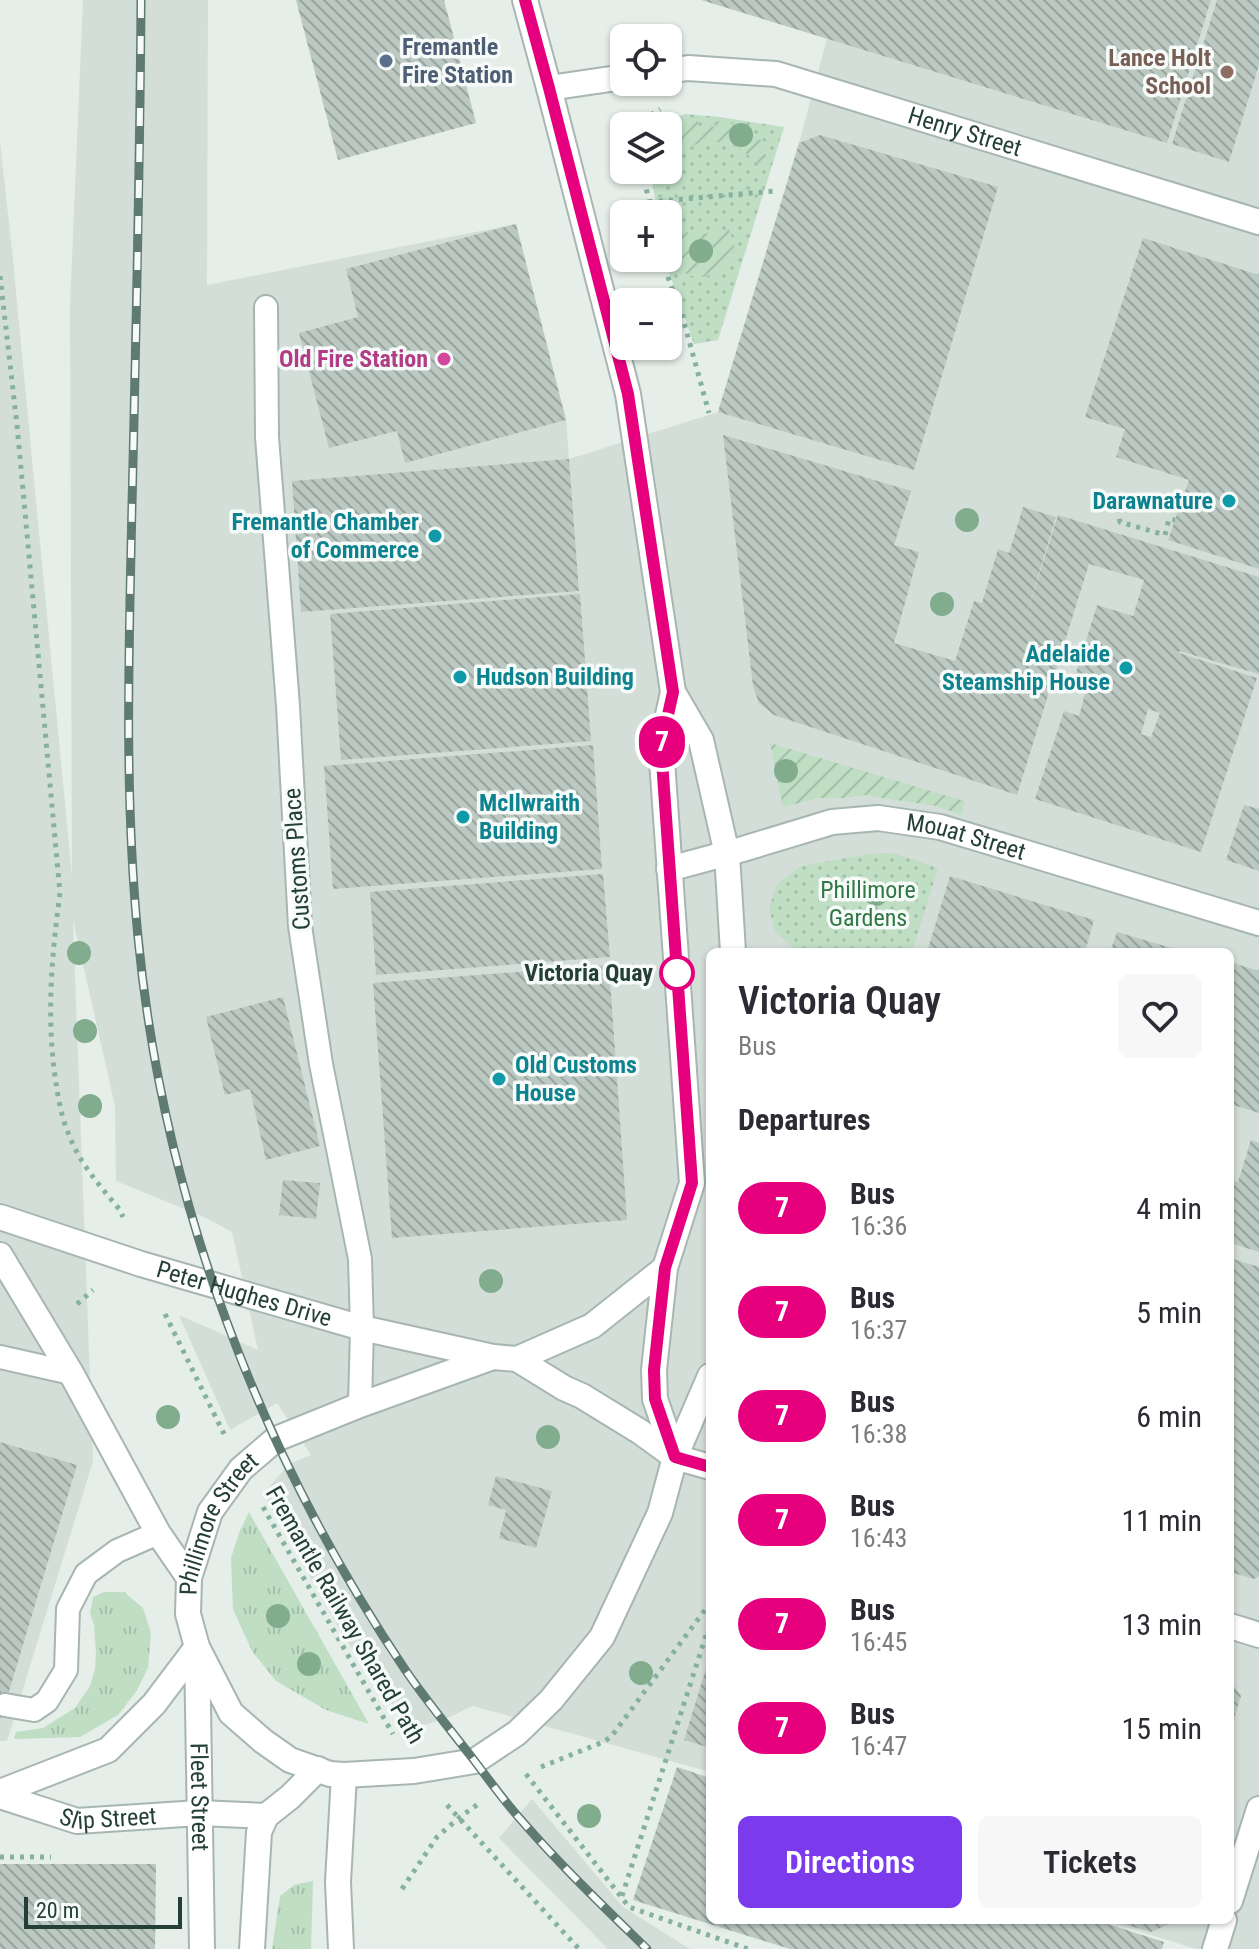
<!DOCTYPE html>
<meta charset="utf-8">
<style>
body{margin:0;font-family:"Roboto Condensed",sans-serif;background:#f7f7f7;color:#2b2b33;height:100vh;display:flex;flex-direction:column;font-size:30px;white-space:nowrap}
*{box-sizing:border-box;margin:0}
p{font-size:26px;color:#7c7c81}
.icon{flex:none;width:44px;height:44px;fill:none;stroke:currentColor;stroke-width:2;stroke-linecap:round;stroke-linejoin:round}
.map{position:relative;flex:1;overflow:hidden}
.details{position:absolute;left:706px;top:948px;width:528px;height:976px;display:flex;flex-direction:column;background:#fff;border-radius:12px;box-shadow:0 2px 6px #0004}
.details>*{flex:none}
.badge{padding:0 16px;border-radius:26px;font-size:28px;line-height:52px}
.fabs{position:absolute;left:610px;top:24px;display:grid;gap:16px}
.fabs a{display:grid;place-items:center;width:72px;height:72px;border-radius:12px;background:#fff;box-shadow:0 2px 6px #0004;font-size:40px}
.scale{position:absolute;left:24px;bottom:20px;width:158px;box-sizing:border-box;padding-left:8px;border:4px solid #244036;border-top:0;font-size:22px;line-height:28px;white-space:nowrap;color:#244036;-webkit-text-stroke:6px #f6faf8;paint-order:stroke}
.map>.badge{position:absolute;translate:-50% -50%;box-shadow:0 0 0 4px #fff}
h2{padding:0 32px;font-size:30px;line-height:72px}
.round{display:grid;place-items:center;flex:none;width:84px;height:84px;border-radius:12px;background:#f7f7f7}
.overview{display:flex;align-items:center;justify-content:space-between;height:136px;padding:0 32px}
h1{font-size:38px;font-weight:600;line-height:60px}
.primary-button{display:flex;gap:16px;margin-top:auto;padding:16px 32px}
.primary-button a{flex:1;height:92px;border-radius:12px;background:#7c3aed;color:#fff;font-size:32px;font-weight:600;line-height:92px;text-align:center}
.primary-button a+a{background:#f7f7f7;color:#2b2b33}
ul{padding:0;list-style:none}
li{display:flex;align-items:center;gap:24px;height:104px;padding:0 32px}
li div{flex:1}
li b{display:block;font-size:30px}
li em{font-style:normal}
li .badge{min-width:88px;font-weight:700;text-align:center}
.map>svg:first-child{display:block}
</style>
<div class="map">
<svg width="1259" height="1949" viewBox="0 0 1259 1949">
<defs>
<pattern id="grass-tufts" width="24" height="20" patternUnits="userSpaceOnUse" patternTransform="scale(2)"><rect width="24" height="20" fill="#bfdec4"/><path d="M3 7l-1-3M5 7V3M7 7l1-3M15 17l-1-3M17 17v-4M19 17l1-3" fill="none" stroke="#a4c0a9"/></pattern>
<pattern id="park-dots" width="8" height="8" patternUnits="userSpaceOnUse" patternTransform="scale(2)"><rect width="8" height="8" fill="#bfdec4"/><path d="M2 2h.1M6 6h.1" fill="none" stroke="#a4c0a9" stroke-width="1.8" stroke-linecap="round"/></pattern>
<pattern id="garden-furrows" width="10" height="10" patternUnits="userSpaceOnUse" patternTransform="scale(2)"><rect width="10" height="10" fill="#bfdec4"/><path d="M-1 1l2-2M0 10L10 0M9 11l2-2" fill="none" stroke="#a4c0a9"/></pattern>
<pattern id="building-back-hatch" width="6" height="6" patternUnits="userSpaceOnUse" patternTransform="scale(2)"><rect width="6" height="6" fill="#bbc9c2"/><path d="M-1 5l2 2M0 0l6 6M5-1l2 2" fill="none" stroke="#98a59e"/></pattern>
</defs>
<rect width="100%" height="100%" fill="#e5eee9"/>
<g fill="#d4ded8">
<polygon points="83,0 208,0 207,285 516,224 566,420 569,459 718,412 799,143 827,39 710,0 1259,0 1259,1949 1196,1949 1103,1920 1230,1920 1230,952 710,952 710,1772 473,1706 445,1719 409,1729 342,1634 263,1494 289,1464 311,1455 277,1403 230,1430 179,1315 258,1350 232,1232 204,1217 116,1181 115,1106 73,920 93,1461 7,1741 0,1741 0,142 12,250 72,876 70,305"/>
<polygon points="532,1799 623,1907 690,1949 608,1949 499,1838"/>
</g>
<g fill="url(#grass-tufts)">
<polygon points="249,1512 369,1724 326,1710 276,1681 252,1651 233,1609 231,1558 239,1533"/>
<polygon points="104,1592 124,1592 143,1608 151,1633 148,1668 136,1692 118,1715 80,1737 14,1739 16,1732 43,1728 75,1708 90,1686 95,1669 96,1653 94,1625 90,1613 93,1597"/>
<polygon points="313,1881 311,1949 272,1949 280,1896 294,1885"/>
</g>
<g fill="url(#park-dots)">
<polygon points="685,114 720,117 784,127 718,340 694,344 666,263 665,258 668,258 668,214 658,214 650,170 668,170 668,126 661,126 666,121"/>
<polygon points="894,853 938,868 912,952 798,952 775,931 769,909 777,884 801,866 869,854"/>
</g>
<g fill="url(#garden-furrows)">
<path d="M698 120V126L716 127 717 121 749 127V137L768 142 762 168C744 146 714 132 686 149 680 153 673 162 668 168V132L680 122Z"/>
<path d="M668 224C686 237 708 235 729 229 731 236 735 242 734 248 732 268 708 282 689 275 680 272 679 263 668 262Z"/>
<polygon points="770,743 964,801 962,815 936,806 864,795 843,798 819,798 783,807"/>
</g>
<g fill="url(#building-back-hatch)" fill-rule="evenodd">
<polygon points="296,0 444,0 476,123 338,160"/>
<polygon points="701,0 1211,0 1167,143"/>
<polygon points="1217,0 1259,0 1259,65 1229,162 1172,144"/>
<polygon points="820,135 998,187 914,470 718,412 799,143"/>
<polygon points="516,224 566,420 405,463 397,431 329,448 299,333 358,317 346,269"/>
<polygon points="1143,238 1259,275 1259,569 1168,540 1189,480 1116,457 1125,429 1085,417"/>
<path d="M723 435 911 491 894 545 919 552 894 643 955 661 974 601 982 603 998 549 1009 553 1023 507 1056 517 1026 616 1058 515 1259 577V674L1179 651V653L1257 678 1201 852 1035 799 1064 711 1079 716 1087 687 1073 683 1097 605 1133 616 1144 580 1089 564 1017 795 774 715 759 703 753 686ZM1148 709 1160 713 1151 737 1141 734Z"/>
<polygon points="569,459 579,591 301,612 292,481"/>
<polygon points="580,594 591,741 341,760 330,614"/>
<polygon points="593,745 602,869 333,889 324,766"/>
<polygon points="1244,805 1259,809 1259,871 1226,860"/>
<polygon points="603,874 610,957 376,975 370,892"/>
<polygon points="950,876 1094,920 1085,952 927,952"/>
<polygon points="1117,932 1175,949 1174,952 1110,952"/>
<polygon points="1230,962 1259,971 1259,1113 1230,1104"/>
<polygon points="609,965 627,1220 392,1238 373,983"/>
<polygon points="283,997 320,1146 266,1160 250,1089 225,1095 206,1017"/>
<polygon points="1251,1140 1259,1143 1259,1252 1230,1243 1230,1180 1238,1182"/>
<polygon points="283,1180 320,1183 316,1219 279,1215"/>
<polygon points="1230,1258 1259,1267 1259,1576 1254,1579 1230,1572 1230,1414 1232,1407 1230,1407"/>
<polygon points="0,1442 77,1465 1,1718 0,1718"/>
<polygon points="496,1476 552,1491 536,1548 499,1538 506,1510 488,1505"/>
<polygon points="709,1659 710,1659 710,1748 684,1740"/>
<polygon points="1230,1680 1241,1696 1231,1728 1230,1728"/>
<polygon points="677,1767 710,1778 710,1920 1095,1920 1164,1942 1162,1949 790,1949 633,1900"/>
<polygon points="0,1864 156,1864 155,1949 0,1949"/>
<polygon points="1124,1920 1170,1920 1169,1924 1151,1932 1127,1925"/>
</g>
<g fill="none" stroke-linecap="round" stroke-linejoin="round">
<g stroke="#a7b6b0" stroke-width="26">
<g id="service">
<polyline points="266,307 267,437 288,706 300,926 321,1064 360,1259 362,1328 360,1405"/>
<polyline points="0,1357 71,1373"/>
<polyline points="5,1705 34,1710 47,1701 66,1670 68,1609 86,1574 117,1551 158,1533"/>
</g>
</g>
<g stroke="#a7b6b0" stroke-width="28">
<g id="minor">
<path id="s1" d="M668 71 688 68 776 74 1259 222"/>
<polyline points="549,88 624,77"/>
<path id="s2" d="M669 869 743 849 832 822 878 818 940 827 1259 923"/>
<path id="s3" d="M0 1217 141 1264 362 1328 493 1357"/>
<polyline points="0,1255 71,1373 158,1533 189,1578"/>
<path id="s4" d="M197 1647 202 1949"/>
<polyline points="0,1792 108,1750 154,1704 197,1647"/>
<path id="s5" d="M0 1796 77 1821 199 1813 266 1816"/>
<polyline points="1230,1901 1259,1809"/>
<polyline points="252,1949 259,1832 266,1816 290,1797 318,1769"/>
<polyline points="341,1949 338,1882 344,1775"/>
<polyline points="1215,1949 1224,1920"/>
</g>
</g>
<g stroke="#a7b6b0" stroke-width="28">
<g id="tertiary">
<polyline points="525,0 549,88 628,394 673,692 661,747 692,1183 665,1268 654,1370 655,1399 675,1457"/>
<polyline points="673,692 701,740 727,854 733,952"/>
<polyline points="517,1359 592,1326 665,1268"/>
<path id="s6" d="M710 1376 675 1457 660 1513 602 1637 551 1700 517 1733 475 1761 414 1771 344 1775 330 1774 290 1760 263 1741 231 1713 197 1647 188 1614 189 1578 210 1512 241 1469 276 1439 360 1405 493 1357 517 1359 564 1388 582 1396 639 1431 675 1457 710 1467"/>
<polyline points="1230,1626 1259,1635"/>
</g>
</g>
<g stroke="#87b19f" stroke-width="5" stroke-dasharray="4 6" stroke-linecap="butt">
<polyline points="634,126 660,109"/>
<polyline points="642,170 652,214"/>
<polyline points="649,202 775,191"/>
<polyline points="661,258 682,315 709,413"/>
<path d="M0 276 17 425 60 893C52 953 47 1009 54 1069 57 1091 60 1114 69 1135 80 1164 100 1186 120 1210L123 1217"/>
<polyline points="1118,509 1120,522 1165,535 1169,519 1175,520"/>
<polyline points="77,1304 93,1290"/>
<polyline points="165,1314 224,1434"/>
<polyline points="263,1507 393,1734"/>
<polyline points="541,1767 603,1742 611,1737 710,1603"/>
<polyline points="526,1774 629,1907 748,1949"/>
<polyline points="447,1805 579,1949"/>
<polyline points="0,1857 51,1857"/>
<polyline points="402,1889 437,1837 460,1817 481,1802"/>
<polyline points="622,1896 710,1623"/>
</g>
<use href="#service" stroke="#fff" stroke-width="22"/>
<use href="#minor" stroke="#fff" stroke-width="24"/>
<use href="#tertiary" stroke="#fff" stroke-width="24"/>
<g stroke="#5f7b71" stroke-width="9">
<path id="rail" d="M141 0C140 168 136 337 132 505 129 649 124 793 138 937 163 1199 259 1453 406 1671 426 1700 448 1727 470 1755 487 1777 503 1800 522 1821 561 1866 604 1907 647 1949"/>
</g>
<use href="#rail" stroke="#f6faf8" stroke-width="6" stroke-dasharray="18" stroke-linecap="butt"/>
</g>
<g fill="#81ad8e">
<circle cx="741" cy="135" r="12"/>
<circle cx="701" cy="251" r="12"/>
<circle cx="967" cy="520" r="12"/>
<circle cx="942" cy="604" r="12"/>
<circle cx="786" cy="771" r="12"/>
<circle cx="876" cy="894" r="12"/>
<circle cx="79" cy="953" r="12"/>
<circle cx="85" cy="1031" r="12"/>
<circle cx="90" cy="1106" r="12"/>
<circle cx="491" cy="1281" r="12"/>
<circle cx="168" cy="1417" r="12"/>
<circle cx="548" cy="1437" r="12"/>
<circle cx="278" cy="1616" r="12"/>
<circle cx="309" cy="1664" r="12"/>
<circle cx="641" cy="1673" r="12"/>
<circle cx="589" cy="1816" r="12"/>
</g>
<g fill="none" stroke-linecap="round" stroke-linejoin="round">
<g stroke="#fff" stroke-width="18">
<polyline id="line" points="525,0 549,88 628,394 673,692 661,747 692,1183 665,1268 654,1370 655,1399 675,1457 710,1467"/>
</g>
<use href="#line" stroke="#e6007e" stroke-width="12"/>
</g>
<circle fill="#5c6f8a" stroke="#f6faf8" stroke-width="3" cx="386" cy="61" r="8"/>
<circle fill="#8d6e63" stroke="#f6faf8" stroke-width="3" cx="1227" cy="72" r="8"/>
<circle fill="#d1479c" stroke="#f6faf8" stroke-width="3" cx="444" cy="359" r="8"/>
<g fill="#0f9aa8" stroke="#f6faf8" stroke-width="3">
<circle cx="1229" cy="501" r="8"/>
<circle cx="435" cy="536" r="8"/>
<circle cx="1126" cy="668" r="8"/>
<circle cx="460" cy="677" r="8"/>
<circle cx="463" cy="817" r="8"/>
<circle cx="499" cy="1079" r="8"/>
</g>
<circle fill="#fff" stroke="#e6007e" stroke-width="4" cx="677" cy="973" r="16"/>
<g text-anchor="middle" dominant-baseline="central" stroke-width="7" stroke-linejoin="round" paint-order="stroke">
<g font-size="24" font-weight="bold" fill="#4e5e75" stroke="#f6faf8" text-anchor="start">
<text x="402" y="47">Fremantle<tspan x="402" dy="28">Fire Station</tspan></text>
</g>
<g font-size="24" font-weight="bold" fill="#785e54" stroke="#f6faf8" text-anchor="end">
<text x="1211" y="58">Lance Holt<tspan x="1211" dy="28">School</tspan></text>
</g>
<g font-size="24" fill="#244036" stroke="#f6faf8">
<text stroke="none"><textPath href="#s1" startOffset="306">Henry Street</textPath></text>
<text stroke="none"><textPath href="#s2" startOffset="306">Mouat Street</textPath></text>
<text transform="translate(297 859) rotate(-94)">Customs Place</text>
<text stroke="none"><textPath href="#s3" startOffset="256">Peter Hughes Drive</textPath></text>
<text stroke="none"><textPath href="#s6" startOffset="932">Phillimore Street</textPath></text>
<text transform="translate(345 1615) rotate(60)">Fremantle Railway Shared Path</text>
<text stroke="none"><textPath href="#s4" startOffset="150">Fleet Street</textPath></text>
<text stroke="none"><textPath href="#s5" startOffset="112">Slip Street</textPath></text>
</g>
<g font-size="24" font-weight="bold" fill="#b23c85" stroke="#f6faf8" text-anchor="end">
<text x="428" y="359">Old Fire Station</text>
</g>
<g font-size="24" font-weight="bold" fill="#0d838f" stroke="#f6faf8" text-anchor="end">
<text x="1213" y="501">Darawnature</text>
<text x="419" y="522">Fremantle Chamber<tspan x="419" dy="28">of Commerce</tspan></text>
<text x="1110" y="654">Adelaide<tspan x="1110" dy="28">Steamship House</tspan></text>
<text x="476" y="677" text-anchor="start">Hudson Building</text>
<text x="479" y="803" text-anchor="start">McIlwraith<tspan x="479" dy="28">Building</tspan></text>
<text x="515" y="1065" text-anchor="start">Old Customs<tspan x="515" dy="28">House</tspan></text>
</g>
<g font-size="24" fill="#2f7743" stroke="#f6faf8">
<text x="868" y="890">Phillimore<tspan x="868" dy="28">Gardens</tspan></text>
</g>
<g font-size="24" font-weight="bold" fill="#244036" stroke="#f6faf8" text-anchor="end">
<text x="653" y="973">Victoria Quay</text>
</g>
</g>
</svg>
<div class="fabs">
<a><svg class="icon" aria-label="locate" viewBox="0 0 24 24"><circle cx="12" cy="12" r="6"/><path d="M12 2v4M12 18v4M2 12h4M18 12h4"/></svg></a>
<a><svg class="icon" aria-label="layers" viewBox="0 0 24 24"><path d="M12 4l9 5-9 5-9-5zM3 14l9 5 9-5"/></svg></a>
<a>+</a>
<a>−</a>
</div>
<div class="scale">20 m</div>
<b class="badge" style="left:662px;top:742px;background:#e6007e;color:#fff">7</b>
<section class="details">
<div class="overview"><div><h1>Victoria Quay</h1><p>Bus</p></div><a class="round"><svg class="icon" aria-label="heart" viewBox="0 0 24 24"><path d="M12 20l-8-8c-3-5 5-10 8-4 3-6 11-1 8 4z"/></svg></a></div>
<h2>Departures</h2>
<ul>
<li><span class="badge" style="background:#e6007e;color:#fff">7</span><div><b>Bus</b><p>16:36</p></div><em>4 min</em></li>
<li><span class="badge" style="background:#e6007e;color:#fff">7</span><div><b>Bus</b><p>16:37</p></div><em>5 min</em></li>
<li><span class="badge" style="background:#e6007e;color:#fff">7</span><div><b>Bus</b><p>16:38</p></div><em>6 min</em></li>
<li><span class="badge" style="background:#e6007e;color:#fff">7</span><div><b>Bus</b><p>16:43</p></div><em>11 min</em></li>
<li><span class="badge" style="background:#e6007e;color:#fff">7</span><div><b>Bus</b><p>16:45</p></div><em>13 min</em></li>
<li><span class="badge" style="background:#e6007e;color:#fff">7</span><div><b>Bus</b><p>16:47</p></div><em>15 min</em></li>
</ul>
<div class="primary-button"><a>Directions</a><a>Tickets</a></div>
</section>
</div>
